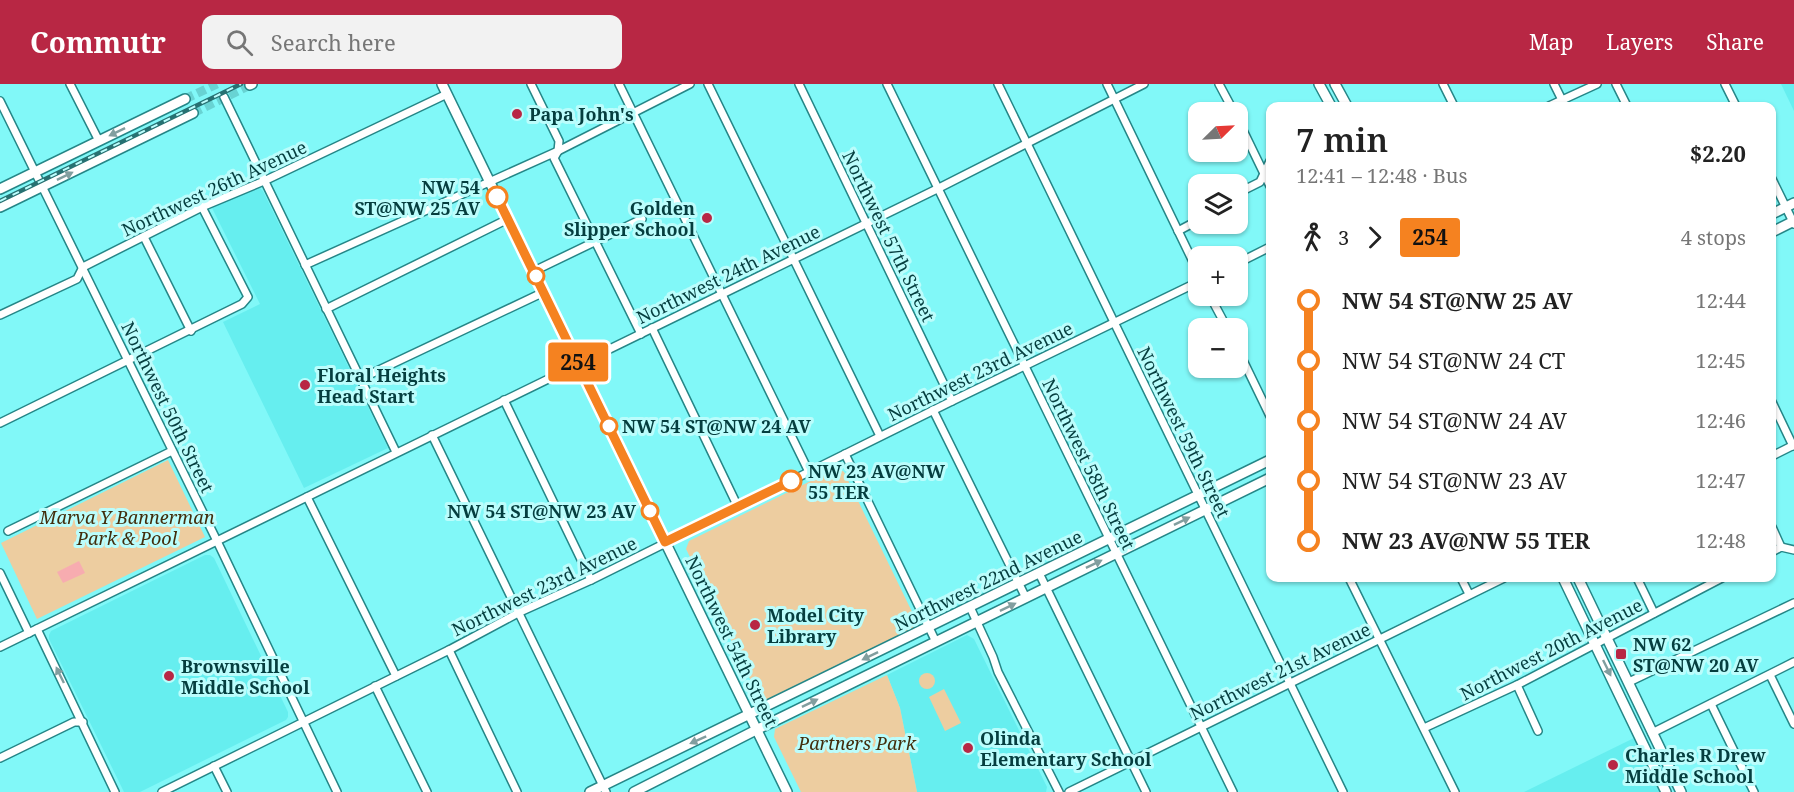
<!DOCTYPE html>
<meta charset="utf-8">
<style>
body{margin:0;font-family:"Noto Serif",serif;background:#f2f2f2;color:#222;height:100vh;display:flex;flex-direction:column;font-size:22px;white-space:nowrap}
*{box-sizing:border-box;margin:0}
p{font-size:20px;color:#767676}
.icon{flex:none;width:33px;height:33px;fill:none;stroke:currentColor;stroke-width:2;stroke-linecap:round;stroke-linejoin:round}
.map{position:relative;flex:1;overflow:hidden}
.details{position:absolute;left:1266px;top:18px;width:510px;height:480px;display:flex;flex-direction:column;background:#fff;border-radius:12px;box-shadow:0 2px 4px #0004}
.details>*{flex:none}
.badge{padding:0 12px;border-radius:4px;font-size:21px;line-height:39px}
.needle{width:39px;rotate:66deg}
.tools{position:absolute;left:1188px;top:18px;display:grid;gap:12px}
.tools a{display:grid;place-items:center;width:60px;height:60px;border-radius:12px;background:#fff;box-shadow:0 2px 4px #0004;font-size:30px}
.map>.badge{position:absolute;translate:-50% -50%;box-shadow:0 0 0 3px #fff}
.legs{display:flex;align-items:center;gap:9px;height:66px;padding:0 30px;font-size:20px}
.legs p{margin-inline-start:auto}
.headline{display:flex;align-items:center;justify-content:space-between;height:102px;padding:0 30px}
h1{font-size:33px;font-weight:600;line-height:45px}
ul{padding:0 30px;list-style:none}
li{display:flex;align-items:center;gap:21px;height:60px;font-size:22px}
li i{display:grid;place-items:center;width:9px;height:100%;margin:0 8px;background:currentColor}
li i::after{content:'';width:15px;height:15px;margin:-8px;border:4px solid;border-radius:50%;background:#fff}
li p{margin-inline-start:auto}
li:first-child i{background:linear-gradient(#0000 50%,currentColor 0)}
li:last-child i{background:linear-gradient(currentColor 50%,#0000 0)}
header{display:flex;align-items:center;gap:36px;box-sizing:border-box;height:84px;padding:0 30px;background:#b82744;color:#fff}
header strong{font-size:28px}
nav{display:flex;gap:33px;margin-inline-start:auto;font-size:21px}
.search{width:420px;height:54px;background:#f2f2f2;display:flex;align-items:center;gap:15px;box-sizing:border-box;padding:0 21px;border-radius:12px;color:#767676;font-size:22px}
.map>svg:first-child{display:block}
</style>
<header>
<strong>Commutr</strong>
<div class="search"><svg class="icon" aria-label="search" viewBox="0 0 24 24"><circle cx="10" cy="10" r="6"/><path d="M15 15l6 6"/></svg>Search here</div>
<nav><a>Map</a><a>Layers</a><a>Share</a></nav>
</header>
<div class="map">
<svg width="1794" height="708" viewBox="0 0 1794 708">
<rect width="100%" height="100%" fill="#81f8f8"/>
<g fill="#66eeef">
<polygon points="1781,0 1794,0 1794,27"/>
<polygon points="253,103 260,104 263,107 388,364 304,404 223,238 260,220 212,124"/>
<polygon points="205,471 210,471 214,474 288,628 288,633 286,636 140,708 124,708 49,555 49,551 51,547"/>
<polygon points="967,551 974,555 1047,703 1046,708 917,708 900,624 887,591"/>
<polygon points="1634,654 1660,708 1524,708"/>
</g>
<g fill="#edcda0">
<polygon points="168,376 205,453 37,535 1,459"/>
<polygon points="835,385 840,385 844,388 916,536 913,544 766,616 759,613 686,465 689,457"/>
<circle cx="927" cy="597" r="8"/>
<polygon points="887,591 900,624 917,708 801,708 774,653 775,645"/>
<polygon points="944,605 961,639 945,647 929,613"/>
</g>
<polygon fill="#f7acb0" points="79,477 85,489 63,499 57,488"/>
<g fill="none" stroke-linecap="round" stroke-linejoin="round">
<g stroke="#68d3d3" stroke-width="9" stroke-dasharray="9 4.5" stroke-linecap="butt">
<polyline points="185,15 217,0"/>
<polyline points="193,29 250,1"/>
</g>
<g stroke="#258687" stroke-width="10">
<g id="minor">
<polyline points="70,0 99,57"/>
<polyline points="531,0 559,57 558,67 554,74 641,250"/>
<polyline points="619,0 809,388"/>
<polyline points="708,0 880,352"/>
<polyline points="799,0 952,317"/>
<polyline points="887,0 1233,708"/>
<polyline points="998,0 1343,708"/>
<polyline points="1107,0 1198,188"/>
<polyline points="1219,0 1234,28"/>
<polyline points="1443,0 1454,22"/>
<polyline points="1554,0 1565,22"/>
<polyline points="1616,0 1627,22"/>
<polyline points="1725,0 1736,22"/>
<polyline points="224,13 396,368"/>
<polyline points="0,17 217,457 337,708"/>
<polyline points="1549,22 1597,0"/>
<polyline points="1238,36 1270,102"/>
<polyline points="1772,95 1794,140"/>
<polyline points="1238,109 1260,98 1270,77"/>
<polyline points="1178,147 1193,139 1198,134"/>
<polyline points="144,153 191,247"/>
<polyline points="1238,179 1270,163"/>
<polyline points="305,181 558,67 690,0"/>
<polyline points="534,187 642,135"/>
<polyline points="1210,212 1227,244"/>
<polyline points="326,225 508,135"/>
<polyline points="0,231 77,195 83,183 202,123 264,97 447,10"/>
<polyline points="652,244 738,423"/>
<polyline points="1238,266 1270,332"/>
<polyline points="360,295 544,208"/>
<polyline points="504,316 591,496"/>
<polyline points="1772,318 1793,362"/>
<polyline points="933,326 1026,514"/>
<polyline points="0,339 242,220 248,213 202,123"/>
<polyline points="432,351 606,708"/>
<polyline points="845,370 936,558"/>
<polyline points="1772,372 1794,361"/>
<polyline points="307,413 396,592"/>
<polyline points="1772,443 1781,463"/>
<polyline points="8,447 172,367"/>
<polyline points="1772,468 1781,463 1794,466"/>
<polyline points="0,489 29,549"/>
<polyline points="1039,489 1146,708"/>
<polyline points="1349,494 1455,708"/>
<polyline points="1461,494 1469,510"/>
<polyline points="1637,494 1654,529"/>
<polyline points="970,523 993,573 998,588 1059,708"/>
<polyline points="37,545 115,708"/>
<polyline points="0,563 937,105 1144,0"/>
<polyline points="449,566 517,708"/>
<polyline points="1770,591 1794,640"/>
<polyline points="1629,598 1794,519"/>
<polyline points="1517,601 1538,647"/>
<polyline points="375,602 427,708"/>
<polyline points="1711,620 1754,708"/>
<polyline points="1424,644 1517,601 1722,494"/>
<polyline points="1652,649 1794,578"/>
<polyline points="0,674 74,638 83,638"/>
<polyline points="214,682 227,708"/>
<polyline points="162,708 449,566 520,528 591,496 952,317 1198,198"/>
<polyline points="1069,708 1504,494"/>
</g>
</g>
<g stroke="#258687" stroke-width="12">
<g id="major">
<polyline points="442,0 787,708"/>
<polyline points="1319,0 1331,22"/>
<polyline points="1335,0 1347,22"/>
<polyline points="250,1 252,0"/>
<polyline points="0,105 185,15"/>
<polyline points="0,123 193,29"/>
<polyline points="1772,130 1794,119"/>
<polyline points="1772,148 1794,137"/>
<polyline points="1563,494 1666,708"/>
<polyline points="1578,494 1681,708"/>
<polyline points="590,708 1270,376"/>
<polyline points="634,708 758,645 1270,394"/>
</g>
</g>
<use href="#minor" stroke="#fff" stroke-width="7"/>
<use href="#major" stroke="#fff" stroke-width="9"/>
<g stroke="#277172" stroke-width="4.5">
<polyline id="rail" points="0,117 241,0"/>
</g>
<use href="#rail" stroke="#bbfdfc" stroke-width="2" stroke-dasharray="7" stroke-linecap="butt"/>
</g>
<defs><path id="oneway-solid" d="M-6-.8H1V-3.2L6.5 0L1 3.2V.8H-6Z" transform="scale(1.5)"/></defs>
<g fill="#829e9f">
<use href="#oneway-solid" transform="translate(117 48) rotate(154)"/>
<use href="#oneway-solid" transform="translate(65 92) rotate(-26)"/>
<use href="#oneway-solid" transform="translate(1182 437) rotate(-26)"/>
<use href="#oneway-solid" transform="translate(1094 480) rotate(-26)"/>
<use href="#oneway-solid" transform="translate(1008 523) rotate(-26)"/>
<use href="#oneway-solid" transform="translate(870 572) rotate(154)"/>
<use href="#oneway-solid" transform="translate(1607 584) rotate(64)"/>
<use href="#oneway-solid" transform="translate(60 591) rotate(-116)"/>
<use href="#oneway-solid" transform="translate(810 619) rotate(-26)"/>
<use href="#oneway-solid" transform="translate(698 656) rotate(156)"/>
</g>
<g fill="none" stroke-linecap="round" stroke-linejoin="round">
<g stroke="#fff" stroke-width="14">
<polyline id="line-1" points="497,113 665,458 791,397"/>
</g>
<use href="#line-1" stroke="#f58220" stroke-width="9"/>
</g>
<g fill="#b82744" stroke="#bbfdfc" stroke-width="2">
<circle cx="517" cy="30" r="6"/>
<circle cx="707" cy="134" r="6"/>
<circle cx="305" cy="301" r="6"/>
<circle cx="755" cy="541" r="6"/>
<rect x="1615" y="564" width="12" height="12" rx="3"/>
<circle cx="169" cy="592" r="6"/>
<circle cx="968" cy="664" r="6"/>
<circle cx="1613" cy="681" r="6"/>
</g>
<g fill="#fff" stroke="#f58220" stroke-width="3">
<circle cx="497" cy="113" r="10"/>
<circle cx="536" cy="192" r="8"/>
<circle cx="609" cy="342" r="8"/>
<circle cx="791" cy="397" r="10"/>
<circle cx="650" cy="427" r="8"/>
</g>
<g text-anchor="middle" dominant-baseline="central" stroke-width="6" stroke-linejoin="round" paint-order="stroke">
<g font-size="18" font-weight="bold" fill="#053e3f" stroke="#bbfdfc" text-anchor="start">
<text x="529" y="30">Papa John's</text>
<text x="695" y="124" text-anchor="end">Golden<tspan x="695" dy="21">Slipper School</tspan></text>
<text x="317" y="291">Floral Heights<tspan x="317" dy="21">Head Start</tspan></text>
<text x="767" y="531">Model City<tspan x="767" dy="21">Library</tspan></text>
<text x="1633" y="560">NW 62<tspan x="1633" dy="21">ST@NW 20 AV</tspan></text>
<text x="181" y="582">Brownsville<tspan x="181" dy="21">Middle School</tspan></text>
<text x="980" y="654">Olinda<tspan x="980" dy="21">Elementary School</tspan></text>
<text x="1625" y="671">Charles R Drew<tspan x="1625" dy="21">Middle School</tspan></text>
</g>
<g font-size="18" font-weight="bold" fill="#053e3f" stroke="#bbfdfc" text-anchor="end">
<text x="480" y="103">NW 54<tspan x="480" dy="21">ST@NW 25 AV</tspan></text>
<text x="622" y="342" text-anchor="start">NW 54 ST@NW 24 AV</text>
<text x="808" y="387" text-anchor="start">NW 23 AV@NW<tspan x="808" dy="21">55 TER</tspan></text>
<text x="636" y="427">NW 54 ST@NW 23 AV</text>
</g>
<g font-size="18" fill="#053e3f" stroke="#bbfdfc">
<text transform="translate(214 104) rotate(-25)">Northwest 26th Avenue</text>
<text transform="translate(889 152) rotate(64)">Northwest 57th Street</text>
<text transform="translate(728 190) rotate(-26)">Northwest 24th Avenue</text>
<text transform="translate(980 287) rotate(-26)">Northwest 23rd Avenue</text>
<text transform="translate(168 323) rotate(64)">Northwest 50th Street</text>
<text transform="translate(1184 348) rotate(64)">Northwest 59th Street</text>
<text transform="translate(1089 380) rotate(64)">Northwest 58th Street</text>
<text transform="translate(988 496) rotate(-26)">Northwest 22nd Avenue</text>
<text transform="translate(544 502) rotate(-26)">Northwest 23rd Avenue</text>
<text transform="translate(732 557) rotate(64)">Northwest 54th Street</text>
<text transform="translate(1551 565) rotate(-27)">Northwest 20th Avenue</text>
<text transform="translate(1280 587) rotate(-26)">Northwest 21st Avenue</text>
</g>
<g font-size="18" font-style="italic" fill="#422d0c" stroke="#bbfdfc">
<text x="127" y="433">Marva Y Bannerman<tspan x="127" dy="21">Park &amp; Pool</tspan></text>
<text x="857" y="659">Partners Park</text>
</g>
</g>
</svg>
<div class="tools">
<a><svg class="needle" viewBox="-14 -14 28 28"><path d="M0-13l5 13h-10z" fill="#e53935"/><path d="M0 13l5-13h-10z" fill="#767676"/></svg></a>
<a><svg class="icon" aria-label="layers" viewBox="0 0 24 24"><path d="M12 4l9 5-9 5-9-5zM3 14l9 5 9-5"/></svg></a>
<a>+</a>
<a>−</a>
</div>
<b class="badge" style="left:578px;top:278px;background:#f58220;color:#111">254</b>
<section class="details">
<div class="headline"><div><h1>7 min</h1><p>12:41 – 12:48 · Bus</p></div><b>$2.20</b></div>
<div class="legs"><svg class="icon" aria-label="walk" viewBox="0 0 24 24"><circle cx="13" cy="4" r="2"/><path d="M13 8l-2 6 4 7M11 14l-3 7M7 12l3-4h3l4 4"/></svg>3<svg class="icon" aria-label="forward" viewBox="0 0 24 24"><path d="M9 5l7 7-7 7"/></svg><b class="badge" style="background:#f58220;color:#111">254</b><p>4 stops</p></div>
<ul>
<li><i style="color:#f58220"></i><b>NW 54 ST@NW 25 AV</b><p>12:44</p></li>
<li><i style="color:#f58220"></i><span>NW 54 ST@NW 24 CT</span><p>12:45</p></li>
<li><i style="color:#f58220"></i><span>NW 54 ST@NW 24 AV</span><p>12:46</p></li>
<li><i style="color:#f58220"></i><span>NW 54 ST@NW 23 AV</span><p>12:47</p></li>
<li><i style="color:#f58220"></i><b>NW 23 AV@NW 55 TER</b><p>12:48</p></li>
</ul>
</section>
</div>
